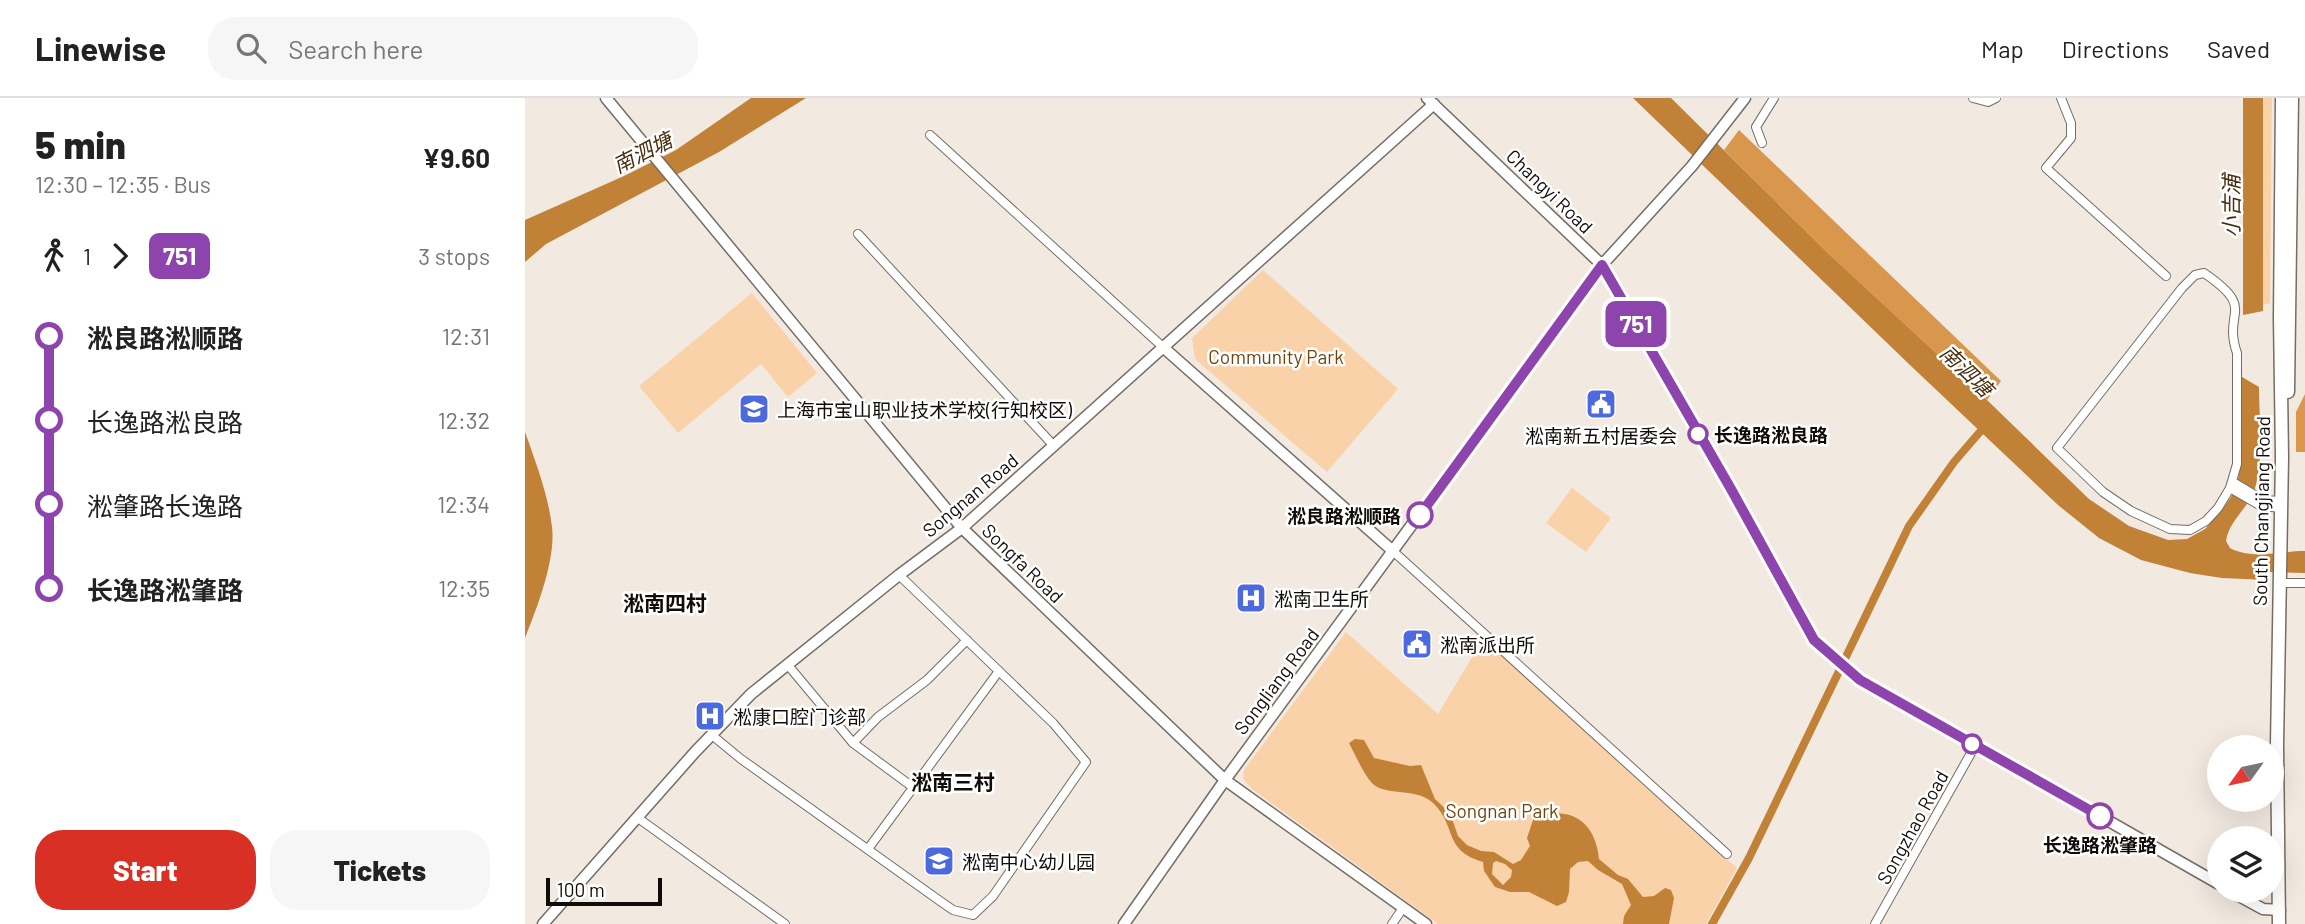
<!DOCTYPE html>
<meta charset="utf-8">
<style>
body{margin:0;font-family:Barlow,"Noto Sans SC",sans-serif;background:#f6f6f6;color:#222;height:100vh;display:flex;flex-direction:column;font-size:26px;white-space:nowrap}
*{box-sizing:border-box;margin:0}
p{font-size:23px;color:#767676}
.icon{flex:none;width:38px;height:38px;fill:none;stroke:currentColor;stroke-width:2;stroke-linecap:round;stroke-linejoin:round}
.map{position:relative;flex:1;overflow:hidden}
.side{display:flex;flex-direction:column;background:#fff;width:525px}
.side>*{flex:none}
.badge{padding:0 14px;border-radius:10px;font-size:24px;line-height:46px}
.needle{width:46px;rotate:237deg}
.buttons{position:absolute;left:1682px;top:637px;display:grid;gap:14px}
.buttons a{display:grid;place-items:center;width:77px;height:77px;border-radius:50%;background:#fff;box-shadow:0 7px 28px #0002;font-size:35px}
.scale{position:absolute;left:21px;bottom:18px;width:116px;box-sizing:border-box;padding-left:7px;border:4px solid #0f0c09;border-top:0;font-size:19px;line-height:24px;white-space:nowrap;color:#0f0c09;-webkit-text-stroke:5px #fff;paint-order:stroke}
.map>.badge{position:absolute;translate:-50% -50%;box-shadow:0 0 0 4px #fff}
.legs{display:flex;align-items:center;gap:10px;height:77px;padding:0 35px;font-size:23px}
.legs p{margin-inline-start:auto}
.head{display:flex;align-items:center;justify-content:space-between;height:119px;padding:0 35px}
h1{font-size:38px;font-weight:800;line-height:52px}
.cta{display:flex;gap:14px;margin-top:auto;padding:14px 35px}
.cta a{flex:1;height:80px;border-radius:28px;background:#d93025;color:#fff;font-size:28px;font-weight:800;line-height:80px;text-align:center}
.cta a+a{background:#f6f6f6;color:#222}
ul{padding:0 35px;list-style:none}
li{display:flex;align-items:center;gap:24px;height:84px;font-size:26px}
li i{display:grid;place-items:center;width:10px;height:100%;margin:0 9px;background:currentColor}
li i::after{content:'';width:18px;height:18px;margin:-9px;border:5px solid;border-radius:50%;background:#fff}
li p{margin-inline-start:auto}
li:first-child i{background:linear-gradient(#0000 50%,currentColor 0)}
li:last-child i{background:linear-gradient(currentColor 50%,#0000 0)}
header{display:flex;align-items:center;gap:42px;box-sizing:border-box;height:98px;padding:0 35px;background:#fff;border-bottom:2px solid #e0e0e0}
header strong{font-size:33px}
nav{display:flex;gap:38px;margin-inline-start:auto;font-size:24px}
.search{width:490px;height:63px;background:#f6f6f6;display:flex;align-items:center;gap:18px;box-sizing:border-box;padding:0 24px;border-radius:28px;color:#767676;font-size:26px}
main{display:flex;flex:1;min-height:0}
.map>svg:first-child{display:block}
</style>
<header>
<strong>Linewise</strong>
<div class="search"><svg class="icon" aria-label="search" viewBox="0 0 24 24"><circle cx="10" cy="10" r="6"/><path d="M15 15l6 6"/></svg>Search here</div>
<nav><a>Map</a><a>Directions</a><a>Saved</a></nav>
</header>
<main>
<section class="side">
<div class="head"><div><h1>5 min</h1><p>12:30 – 12:35 · Bus</p></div><b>¥9.60</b></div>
<div class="legs"><svg class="icon" aria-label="walk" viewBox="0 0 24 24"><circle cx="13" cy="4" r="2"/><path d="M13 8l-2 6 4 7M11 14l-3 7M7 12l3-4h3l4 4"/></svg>1<svg class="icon" aria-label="forward" viewBox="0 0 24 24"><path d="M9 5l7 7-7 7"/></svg><b class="badge" style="background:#8e44ad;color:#fff">751</b><p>3 stops</p></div>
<ul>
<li><i style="color:#8e44ad"></i><b>淞良路淞顺路</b><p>12:31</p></li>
<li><i style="color:#8e44ad"></i><span>长逸路淞良路</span><p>12:32</p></li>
<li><i style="color:#8e44ad"></i><span>淞肇路长逸路</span><p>12:34</p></li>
<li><i style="color:#8e44ad"></i><b>长逸路淞肇路</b><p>12:35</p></li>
</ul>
<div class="cta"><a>Start</a><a>Tickets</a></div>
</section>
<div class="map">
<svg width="1780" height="826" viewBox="0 0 1780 826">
<rect width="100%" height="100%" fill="#f2e9e0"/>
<g fill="#fad2aa">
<polygon points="1738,0 1747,0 1745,205 1738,207"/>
<polygon points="738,172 873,291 802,374 670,261 667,240"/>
<polygon points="227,195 292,275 263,299 236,266 153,335 114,288"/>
<polygon points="1047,390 1086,420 1061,454 1021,425"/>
<polygon points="821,534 913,616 958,541 1212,770 1181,826 913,826 727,691 718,681 719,672"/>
</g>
<g fill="#d9974d">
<polygon points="1214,32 1476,283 1462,302 1304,156 1199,52"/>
<polygon points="1780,296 1780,354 1771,354 1771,314"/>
</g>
<g fill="#c18136" fill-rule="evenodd">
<polygon points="226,0 281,0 194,54 21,146 0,164 0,122 99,78 151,52"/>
<path d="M1108 0H1146L1304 156 1462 302 1564 401 1604 428 1643 442 1662 441 1680 431 1697 412 1706 399 1714 378 1717 279 1734 289C1734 319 1739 362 1730 390 1724 410 1704 422 1701 443L1705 450C1727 462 1756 453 1780 453V475L1743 474 1742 482 1697 480 1665 475 1616 462 1574 440 1533 407 1386 268Z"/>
<polygon points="1718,0 1738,0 1738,213 1718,217"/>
<path d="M0 334C11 365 23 396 27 429 31 461 12 510 0 540Z"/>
<path d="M830 641 839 642 849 660 885 668 896 667 910 701 925 715 933 738 942 747 956 753 969 754 988 766 996 762 1005 748 1002 740 1009 719C1045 708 1070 722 1074 761L1093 777 1103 781 1118 799 1129 798 1140 790 1146 792 1149 800 1144 826H1098L1099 818 1106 807 1097 786 1073 772 1063 763 1053 764 1045 771 1044 794 1041 804 1032 808 1004 794H985L970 789 959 773 958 764C917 752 933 728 907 704 890 689 858 699 846 684 837 673 831 658 824 645ZM971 763 980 766 987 772 986 779 978 787 967 776 968 765Z"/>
</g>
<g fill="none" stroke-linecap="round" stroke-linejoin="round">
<polyline stroke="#c18136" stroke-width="8" points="1187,826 1224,760 1384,428 1429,364 1460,328"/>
<g stroke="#746c65" stroke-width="10">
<g id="minor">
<polyline points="1448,0 1463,4 1471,0"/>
<polyline points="1536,0 1546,25 1546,40 1521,70 1641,178"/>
<polyline points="405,37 639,250"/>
<polyline points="1237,45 1231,29 1249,0"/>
<polyline points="333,136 529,348"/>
<path d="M1679 175C1733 212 1697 212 1712 255V366L1705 390 1693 410 1681 423 1665 432 1645 431 1606 413 1578 394 1532 350 1657 190 1670 177Z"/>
<polyline points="1708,384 1738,402 1757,403"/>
<polyline points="1705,390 1736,408 1757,410"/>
<polyline points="869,454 1202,756"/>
<polyline points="1755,485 1780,485"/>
<polyline points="262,566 328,645 353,619 402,582 442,542"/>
<polyline points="188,638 216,661 415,803 428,812 448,817 468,798 561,664 528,625 374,477"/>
<polyline points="328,645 389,690"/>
<polyline points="113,720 260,826"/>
<polyline points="343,751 474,573"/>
<polyline points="867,826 878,810"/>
<polyline points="1350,826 1450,648"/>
</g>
</g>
<g stroke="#746c65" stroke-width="13">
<g id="tertiary">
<polyline points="81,0 437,430 700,682 901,826"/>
<polyline points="902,0 1077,167 1206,391 1289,542 1335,581 1694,786"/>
<polyline points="639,250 869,454"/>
<polyline points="1705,793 1738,811 1755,812"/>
<polyline points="18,826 170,654 226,596 374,477 437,430 909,6"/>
<polyline points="599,826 700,682 1077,167 1167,68 1220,0"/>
</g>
</g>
<g stroke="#746c65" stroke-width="15">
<g id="secondary">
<polyline points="1763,294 1767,0"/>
<polyline points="1754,826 1752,647 1757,359 1755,220 1757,0"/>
</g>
</g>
<use href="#minor" stroke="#fff" stroke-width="8"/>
<use href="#tertiary" stroke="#fff" stroke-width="10"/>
<use href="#secondary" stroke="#fff" stroke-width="12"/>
</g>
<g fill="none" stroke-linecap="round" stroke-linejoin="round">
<g stroke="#fff" stroke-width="16">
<polyline id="line-1" points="895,417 1077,167 1206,391 1289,542 1335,582 1575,718"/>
</g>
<use href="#line-1" stroke="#8e44ad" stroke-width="10"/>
</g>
<defs>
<g id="civic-square" transform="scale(1.575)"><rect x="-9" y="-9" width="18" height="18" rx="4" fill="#4d69de" stroke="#fff"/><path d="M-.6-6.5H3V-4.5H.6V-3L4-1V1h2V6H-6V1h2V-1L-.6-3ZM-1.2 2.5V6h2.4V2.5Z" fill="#fff"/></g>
<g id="school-square" transform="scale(1.575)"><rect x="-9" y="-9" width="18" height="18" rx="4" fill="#4d69de" stroke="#fff"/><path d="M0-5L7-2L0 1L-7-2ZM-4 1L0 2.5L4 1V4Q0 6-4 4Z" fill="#fff"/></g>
<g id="hospital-square" transform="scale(1.575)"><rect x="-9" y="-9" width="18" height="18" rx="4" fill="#4d69de" stroke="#fff"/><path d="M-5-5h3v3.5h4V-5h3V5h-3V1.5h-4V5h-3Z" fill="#fff"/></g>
</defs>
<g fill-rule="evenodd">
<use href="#civic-square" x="1076" y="306"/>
<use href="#school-square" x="229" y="311"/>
<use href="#hospital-square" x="726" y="500"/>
<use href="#civic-square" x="892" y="546"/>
<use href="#hospital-square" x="185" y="618"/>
<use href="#school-square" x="414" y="763"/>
</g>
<g fill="#fff" stroke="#8e44ad" stroke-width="3.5">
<circle cx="1173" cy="336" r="9"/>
<circle cx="895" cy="417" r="12"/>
<circle cx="1447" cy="646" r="9"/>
<circle cx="1575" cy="718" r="12"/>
</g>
<g text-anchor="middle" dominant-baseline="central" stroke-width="5" stroke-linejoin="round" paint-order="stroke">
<g font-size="19" fill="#0f0c09" stroke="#fff">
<text transform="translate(1025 93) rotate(44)">Changyi Road</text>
<text transform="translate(445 397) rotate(-40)">Songnan Road</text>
<text transform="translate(1736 413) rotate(-89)">South Changjiang Road</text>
<text transform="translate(498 465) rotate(44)">Songfa Road</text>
<text transform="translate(751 583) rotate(-53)">Songliang Road</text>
<text transform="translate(1387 729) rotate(-61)">Songzhao Road</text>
</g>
<g font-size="19" fill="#70440a" stroke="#fff">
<text x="751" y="258">Community Park</text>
<text x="977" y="712">Songnan Park</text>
</g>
<g font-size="19" fill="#0f0c09" stroke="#fff" text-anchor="start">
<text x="252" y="311">上海市宝山职业技术学校(行知校区)</text>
<text x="1076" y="337" text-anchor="middle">淞南新五村居委会</text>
<text x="749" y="500">淞南卫生所</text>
<text x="915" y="546">淞南派出所</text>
<text x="208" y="618">淞康口腔门诊部</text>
<text x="437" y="763">淞南中心幼儿园</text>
</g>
<g font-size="19" font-weight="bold" fill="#0f0c09" stroke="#fff" text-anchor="start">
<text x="1189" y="336">长逸路淞良路</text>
<text x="876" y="417" text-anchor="end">淞良路淞顺路</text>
<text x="1575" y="746" text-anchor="middle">长逸路淞肇路</text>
</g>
<g font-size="21" font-style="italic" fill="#482d0d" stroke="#fff">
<text transform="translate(117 54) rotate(-27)">南泗塘</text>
<text transform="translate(1705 108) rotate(-90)">小吉浦</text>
<text transform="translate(1442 272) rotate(44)">南泗塘</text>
</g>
<g font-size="21" font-weight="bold" fill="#0f0c09" stroke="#fff">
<text x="140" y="504">淞南四村</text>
<text x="428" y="683">淞南三村</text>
</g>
</g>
</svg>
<div class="buttons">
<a><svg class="needle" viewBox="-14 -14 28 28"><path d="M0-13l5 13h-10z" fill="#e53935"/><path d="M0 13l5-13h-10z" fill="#767676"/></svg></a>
<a><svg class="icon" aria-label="layers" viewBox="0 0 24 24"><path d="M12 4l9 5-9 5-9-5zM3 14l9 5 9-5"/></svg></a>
</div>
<div class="scale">100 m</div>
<b class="badge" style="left:1111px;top:226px;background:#8e44ad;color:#fff">751</b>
</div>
</main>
